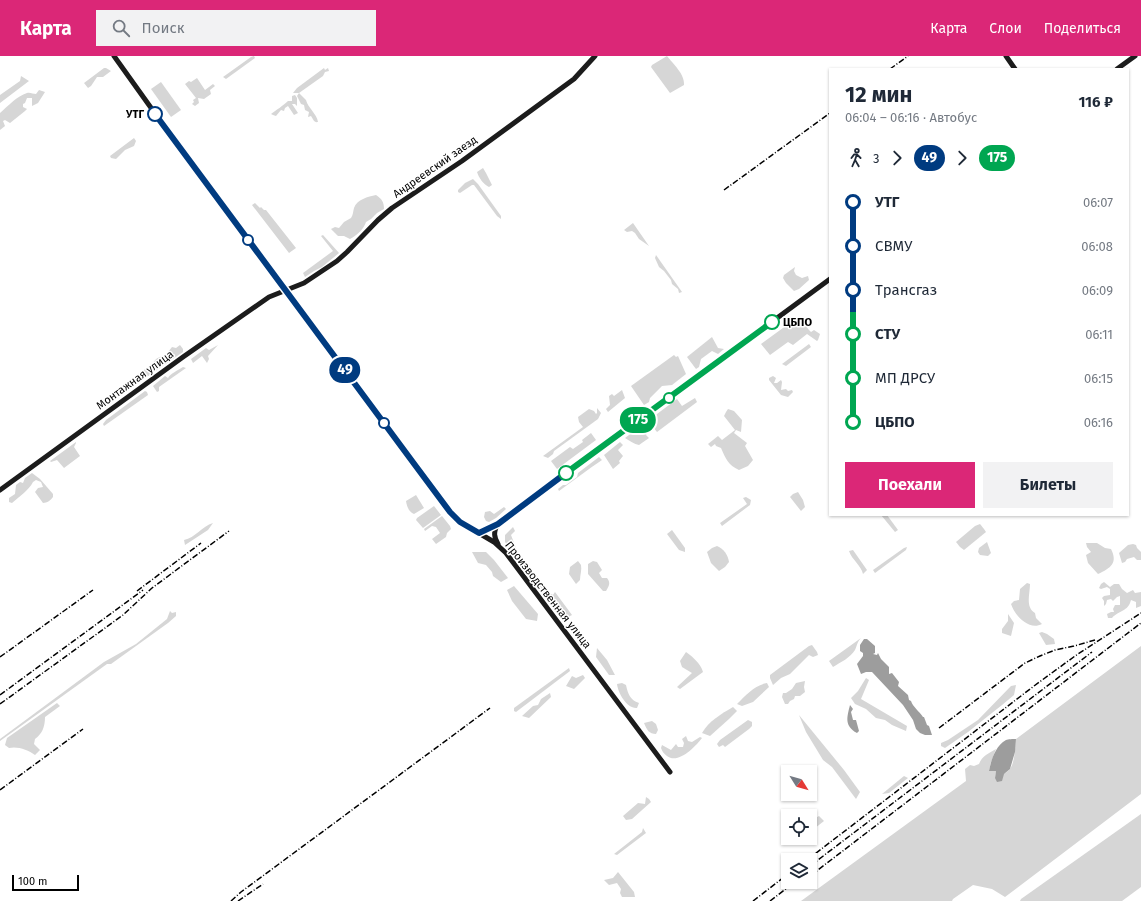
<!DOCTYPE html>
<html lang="ru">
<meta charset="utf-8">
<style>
body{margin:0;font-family:"Fira Sans",sans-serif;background:#f2f2f3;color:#1f2937;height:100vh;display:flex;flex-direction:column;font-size:15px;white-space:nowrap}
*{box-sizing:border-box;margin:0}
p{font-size:13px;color:#747a83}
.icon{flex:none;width:22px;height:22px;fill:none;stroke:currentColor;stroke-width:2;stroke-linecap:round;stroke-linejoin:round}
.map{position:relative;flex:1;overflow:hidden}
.details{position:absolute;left:829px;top:12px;width:300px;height:448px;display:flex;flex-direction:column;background:#fff;border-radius:0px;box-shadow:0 1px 3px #0004}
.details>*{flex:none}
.badge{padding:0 8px;border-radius:13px;font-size:14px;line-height:26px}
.needle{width:26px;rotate:127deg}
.tools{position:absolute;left:781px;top:709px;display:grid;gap:8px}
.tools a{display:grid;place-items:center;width:36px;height:36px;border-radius:0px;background:#fff;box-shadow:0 1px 3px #0004;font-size:20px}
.scale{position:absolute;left:12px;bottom:10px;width:67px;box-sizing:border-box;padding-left:4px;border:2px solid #000;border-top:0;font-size:11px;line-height:14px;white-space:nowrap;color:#000;-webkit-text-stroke:3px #fff;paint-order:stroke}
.map>.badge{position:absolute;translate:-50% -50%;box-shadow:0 0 0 2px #fff}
.legs{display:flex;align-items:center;gap:6px;height:44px;padding:0 16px;font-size:13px}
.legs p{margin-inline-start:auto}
.head{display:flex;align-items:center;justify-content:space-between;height:68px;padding:0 16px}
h1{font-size:22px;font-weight:700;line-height:30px}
.primary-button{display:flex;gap:8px;margin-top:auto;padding:8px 16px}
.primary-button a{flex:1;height:46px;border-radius:0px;background:#db2777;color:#fff;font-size:16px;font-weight:700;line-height:46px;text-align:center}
.primary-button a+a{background:#f2f2f3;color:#1f2937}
ul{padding:0 16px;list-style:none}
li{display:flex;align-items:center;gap:14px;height:44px;font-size:15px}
li i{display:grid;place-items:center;width:6px;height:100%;margin:0 5px;background:currentColor}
li i::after{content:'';width:10px;height:10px;margin:-5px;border:3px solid;border-radius:50%;background:#fff}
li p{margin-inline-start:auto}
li:first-child i{background:linear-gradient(#0000 50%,currentColor 0)}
li:last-child i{background:linear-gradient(currentColor 50%,#0000 0)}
header{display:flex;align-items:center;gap:24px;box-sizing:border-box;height:56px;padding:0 20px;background:#db2777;color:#fff}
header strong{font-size:19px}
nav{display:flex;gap:22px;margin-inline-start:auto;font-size:14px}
.search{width:280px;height:36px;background:#f2f2f3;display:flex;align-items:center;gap:10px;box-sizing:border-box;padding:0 14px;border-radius:0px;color:#747a83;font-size:15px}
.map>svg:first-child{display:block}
</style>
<header>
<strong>Карта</strong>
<div class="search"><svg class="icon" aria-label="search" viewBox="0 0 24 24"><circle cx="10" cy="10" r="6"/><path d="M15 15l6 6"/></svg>Поиск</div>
<nav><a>Карта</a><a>Слои</a><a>Поделиться</a></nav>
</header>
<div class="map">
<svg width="1141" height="845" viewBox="0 0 1141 845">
<rect width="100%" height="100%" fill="#fff"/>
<g fill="#d6d6d6">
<polygon points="254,0 255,2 226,23 223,21 251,1"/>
<path d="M667 0C673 8 685 18 684 29L670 37 651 11 652 9Z"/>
<polygon points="104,12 106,12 111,15 103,21 97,21 91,30 88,32 84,27"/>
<path d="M324 12 325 14 328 12 329 15 325 16 323 20 299 37 306 44C308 52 317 58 318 66 314 67 313 63 311 60L308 61 309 56 305 54 304 49 301 48 297 40 299 37H293L297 32Z"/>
<polygon points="21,20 29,25 0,47 0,39 20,25"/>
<polygon points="197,22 205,34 213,28 215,30 210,34 211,38 204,43 198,42 199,47 195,50 192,48 194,46 193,44 196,42 185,28 189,25 191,26"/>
<polygon points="161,26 181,54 171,61 151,33"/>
<path d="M39 34 45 36 38 47 32 50V42H27L25 47 23 48V51L27 53 25 55 10 67 5 64 3 65 5 70 0 74V57C8 50 17 40 27 37 30 36 33 38 36 38Z"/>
<path d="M295 39 297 42V50L295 48H292L298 57 294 59 288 50 285 52 284 55 281 54 276 60 273 59 271 58C275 55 284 49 288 45H292V40Z"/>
<polygon points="134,82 136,85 134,90 125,94 116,103 111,102 110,100"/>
<path d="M483 112 486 117 492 129 489 131C483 128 479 122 477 116Z"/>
<polygon points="473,123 478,128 501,160 501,163 497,160 474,129 472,129 460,137 458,136 458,134 465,127"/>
<path d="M376 139C382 143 384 146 384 153L377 157 371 163 366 166C364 173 357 179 350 183L344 180H338L331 173 335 171 339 172 344 166 351 162C353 159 353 156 354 152 357 143 368 141 376 139Z"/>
<polygon points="255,147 260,152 261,151 264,154 266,154 296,192 289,197 252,149"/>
<polygon points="633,167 649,190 639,183 635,177 632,175 627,176 624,174"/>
<polygon points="323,179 339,197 322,211 314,215 305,221 303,217 333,195 321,180"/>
<polygon points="656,199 682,236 679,237 678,233 672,228 671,224 664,215 659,211 655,202"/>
<polygon points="795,211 794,215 796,219 802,222 808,220 809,224 799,233 794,235 786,227 783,222 784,219"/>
<polygon points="798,261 809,274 811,276 814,274 820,278 818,284 817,285 807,278 793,289 788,286 770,299 761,288"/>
<polygon points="712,281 718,292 724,293 718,298 712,295 701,303 699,311 696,313 687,301"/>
<polygon points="809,288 811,291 786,310 782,308"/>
<path d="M180 289 183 293V296L141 325 137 323 136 320 153 307C156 302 160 300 165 300L172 291 176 292Z"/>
<polygon points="218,289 208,300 209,303 207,307 202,300 193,307 191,303 206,292 209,294"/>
<polygon points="674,299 676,301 678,300 686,318 672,329 662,330 650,342 649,346 644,349 631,330"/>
<path d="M183 311 186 312 159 331V335L157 336 153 330 165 320 168 322C170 318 178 314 183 311Z"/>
<polygon points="773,320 776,322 774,327 777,327 781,324 782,326 781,334 786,333 788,335 792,334 793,336 788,341 781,339 769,324 769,322"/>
<polygon points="622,334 625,342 608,356 606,353 610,349 609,340 612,338 614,340"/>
<polygon points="145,335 147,336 148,339 104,370 103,368 106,364"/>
<path d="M695 342 697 346 657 376 653 371H646L648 375 646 379 649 382 639 389C634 388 630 385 625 382L677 343 682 350Z"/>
<polygon points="597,352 601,357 598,363 554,395 553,398 548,402 543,400 583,371 579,366 578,361 589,353 594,355 596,358 597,357"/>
<path d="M728 353 734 355 742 364 741 376 736 374 734 377 747 387 745 390 753 404 748 410 739 414C728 409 726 403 721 392L716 390 715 388 711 391 708 388 718 380 722 384 735 374 724 360 726 356Z"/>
<polygon points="591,377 596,384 557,413 551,405 570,391 573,393 583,386 582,384"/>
<polygon points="76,386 76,387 74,391 80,400 64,412 57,404 51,406 50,405"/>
<polygon points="620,386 623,389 618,394 623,400 619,405 620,407 613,413 604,399"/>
<path d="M599 401 602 404C587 414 574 424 559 435L558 433 563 429H566L577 421 578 417Z"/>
<path d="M32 417 40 423 53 438V441C51 444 47 447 43 447L35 436 38 432 43 431 41 426 36 424 33 426C29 434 19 441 12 447L9 446V442L15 438 16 429 20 426 23 427 25 422Z"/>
<polygon points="798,436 803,444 805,451 801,455 790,441 793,438"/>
<path d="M416 439 424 452 414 458C409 456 407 451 406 445Z"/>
<polygon points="746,441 751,444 750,449 722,470 720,467 747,448 743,442"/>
<polygon points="434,450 441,459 423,472 416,464 417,462"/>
<polygon points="504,451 506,453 496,462 489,466 486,465 484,461 485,456 490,455 494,458"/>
<polygon points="881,459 887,459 898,474 895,476"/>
<polygon points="442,460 450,470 451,473 447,477 446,481 436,488 432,483 440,477 436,471 432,470 425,475 424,473"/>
<path d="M213 467 208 474 185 489 184 484C195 482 202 470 213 467Z"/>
<polygon points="980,468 984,473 986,476 964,494 960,491 956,486 975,470"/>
<polygon points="513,471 515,475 511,479 519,500 516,500 505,486 505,479"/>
<polygon points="672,474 685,492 685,496 679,494 667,478"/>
<polygon points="987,486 991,497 988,500 980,499 978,496 979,492"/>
<path d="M1086 487H1097L1105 492 1111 493C1118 507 1111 512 1098 518L1088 507 1086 499 1091 496 1087 491Z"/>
<polygon points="1133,488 1136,489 1137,492 1141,496 1141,504 1137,504 1134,501 1127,503 1125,506 1122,507 1119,497 1128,489"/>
<path d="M717 490C724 493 728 499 729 506L725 511 719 515 711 507 707 496 712 492Z"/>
<polygon points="907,491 906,494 875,517 873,514 904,492"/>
<path d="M853 494 867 514 863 518C861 509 852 504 849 495Z"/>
<polygon points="472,496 486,496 494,504 508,522 501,526 493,520 492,516 486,509 478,507"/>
<path d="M578 505 581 509C582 514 580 519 580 524L576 528 569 518 570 511Z"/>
<path d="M593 505 597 506 602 514 599 517 602 522H607C611 527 609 530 606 535H603L588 518V508Z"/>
<polygon points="535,517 548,536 553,539 555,536 572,559 570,560 567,565 559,559 530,520"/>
<path d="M1104 526 1110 531 1114 528H1119L1122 533 1127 537 1133 534 1135 537 1141 536V550L1136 552V546L1131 544C1128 556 1119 554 1112 562H1108L1107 558 1111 556H1114L1113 553 1115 549H1120V540L1117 541 1113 545 1111 543 1107 544 1106 548 1104 550V545L1102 542 1104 540 1110 539V533L1107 531 1101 533 1099 532 1101 528Z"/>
<path d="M1027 527 1030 528C1030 538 1025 551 1035 557L1036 562 1042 568C1029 575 1015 560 1011 548L1014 545 1019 544 1020 533Z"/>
<polygon points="514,530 538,558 537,565 526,563 512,545 507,534"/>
<polygon points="170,555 172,557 176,556 176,560 168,567 111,608 107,608 0,685 0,683 104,606 136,588 167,563"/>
<polygon points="1008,558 1014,567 1011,580 1002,577 1002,573 1008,565"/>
<polygon points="1042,576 1047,578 1054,583 1055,588 1046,589 1039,577"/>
<path d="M861 582C857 586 857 590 855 594 850 602 841 606 833 611L829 605Z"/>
<polygon points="812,589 817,596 818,599 813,601 809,599 790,618 781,622 773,629 770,622 770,619 809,590"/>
<path d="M1141 590V738L1005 841 992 833 973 829 953 843 952 845H801L966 725 965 713 970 709 974 710 979 708C982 700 989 697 996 693L991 706 989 715H996L995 722C1000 720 1005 718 1009 714 1015 708 1015 691 1016 683Z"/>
<polygon points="597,592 607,604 615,619 609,619 596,601"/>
<path d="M686 596C693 601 701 608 703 616L680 633 677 631 692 617 682 611 680 605Z"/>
<polygon points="569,612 570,615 516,656 514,655 514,652"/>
<polygon points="583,619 585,622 574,633 566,630 572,620 576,622"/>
<polygon points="866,622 869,624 861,643 907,670 906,675 892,669 885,664 876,662 866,653 855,648 851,642 858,635"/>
<polygon points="805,625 804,631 805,636 800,640 795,640 794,643 790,645 788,648 785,648 782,641 783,637 786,637 792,633 796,627"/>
<path d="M622 627 626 629C628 638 630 644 639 647L637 652C627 653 618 637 617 628Z"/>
<path d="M767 627 769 631 753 646 742 650 737 648C746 639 755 629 767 627Z"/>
<polygon points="1016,629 1014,639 1002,649 968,676 945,692 941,690 941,687 948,684 978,664 1011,630"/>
<polygon points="550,637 551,641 529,662 522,660 533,650 538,649 541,643"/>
<path d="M57 647 60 650 45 661C45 671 42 678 35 683L34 688 40 694 35 699C28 694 18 690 9 692L5 689 7 682Z"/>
<path d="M733 651 737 655 729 663 710 680 702 677C709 665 721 658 733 651Z"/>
<polygon points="799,659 844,714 860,736 856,743 832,711 823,704 806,676"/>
<polygon points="748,664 752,666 752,670 749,673 725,691 723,689 719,691 717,688 720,684"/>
<path d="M652 665 656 668 658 674 656 678C649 678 647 674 644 667Z"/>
<path d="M686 680 688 685 692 686 700 681 702 682C696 690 678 709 667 700 664 698 662 695 661 692L662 689 671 694 676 688 678 691H683L684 687 682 683Z"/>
<polygon points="904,720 908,722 889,737 882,738"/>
<polygon points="646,741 649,743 651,746 632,763 626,764 623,760 638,747 645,748"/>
<polygon points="1141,758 1141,831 1122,845 1020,845 1021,843"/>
<polygon points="819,760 824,765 810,776 810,765"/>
<polygon points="643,772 646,777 617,799 614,798 642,776"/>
<polygon points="618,816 634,836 635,841 622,841 620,837 621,833 617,827 609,829 604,824 613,822"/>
</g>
<g fill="#9d9d9d">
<path d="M864 583H867L875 590V597L873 598 877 599 878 597 881 603 889 611V618L892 617 899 626 898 630 908 639 909 644 911 645C913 651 919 655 923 661H924L927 669 929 670 932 679H925L920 677 916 673 913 664 903 649 872 616H866L861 618 857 608 863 600V597L860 595V589Z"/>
<path d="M850 649 853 653 851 656 853 664H856L859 675 857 677C844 670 847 661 850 649Z"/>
<path d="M1016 683 1015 696 1010 713 1004 718 1002 725 997 726 995 722 996 715H989C991 705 995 690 1006 684 1008 683 1013 683 1016 683Z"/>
</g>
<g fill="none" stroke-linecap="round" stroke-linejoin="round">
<g stroke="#1c1c1c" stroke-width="5">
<polyline points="114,0 174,84 450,456 460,466 494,486 506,497 670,716"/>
<polyline points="1006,0 1015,13"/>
<polyline points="1117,13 1135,0"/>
<polyline points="0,434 183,301 269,241 304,227 337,205 347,196 378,164 392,152 462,105 574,23 595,0"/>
<path d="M498 468C493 476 494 481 498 488"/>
<polyline points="479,477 498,468 830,223"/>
</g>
<g stroke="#000" stroke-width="1.5" stroke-dasharray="6 2 1 2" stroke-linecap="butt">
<polyline points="890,13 908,0"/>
<polyline points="724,134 830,57"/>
<polyline points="137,535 201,487"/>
<polyline points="0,601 93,534"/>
<polyline points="0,639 143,534"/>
<polyline points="0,648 123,559 152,532 229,475"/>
<polyline points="939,672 1025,607 1040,600 1055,594 1074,590 1095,584"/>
<polyline points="0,734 83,673"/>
<polyline points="807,804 1034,630 1075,600 1141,557"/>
<polyline points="810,810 1092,596"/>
<polyline points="810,820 1141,567"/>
<polyline points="231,845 241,836 490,652"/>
<polyline points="238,845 263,828"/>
<polyline points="753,845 788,818"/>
<polyline points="770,845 795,826"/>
</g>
</g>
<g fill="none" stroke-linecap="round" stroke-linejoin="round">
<g stroke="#fff" stroke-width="9">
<polyline id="line-1" points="155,58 415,409 450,456 460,466 479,477 498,468 566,417"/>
</g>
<g stroke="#fff" stroke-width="9">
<polyline id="line-2" points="566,417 772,266"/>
</g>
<use href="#line-1" stroke="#003b80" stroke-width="6"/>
<use href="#line-2" stroke="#00a651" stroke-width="6"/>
</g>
<g fill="#fff" stroke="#003b80" stroke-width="2">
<circle cx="155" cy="58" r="7"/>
<circle cx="248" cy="184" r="5"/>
<circle cx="384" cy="367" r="5"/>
</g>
<g fill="#fff" stroke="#00a651" stroke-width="2">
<circle cx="772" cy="266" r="7"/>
<circle cx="669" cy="342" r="5"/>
<circle cx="566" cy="417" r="7"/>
</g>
<g text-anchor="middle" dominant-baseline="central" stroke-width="3" stroke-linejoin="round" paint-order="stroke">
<g font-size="11" font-weight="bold" fill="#000" stroke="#fff" text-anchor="end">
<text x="144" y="58">УТГ</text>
<text x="783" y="266" text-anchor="start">ЦБПО</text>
</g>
<g font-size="11" fill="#000" stroke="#fff">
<text transform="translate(435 111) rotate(-35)">Андреевский заезд</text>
<text transform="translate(135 324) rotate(-36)">Монтажная улица</text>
<text transform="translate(548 539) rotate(52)">Производственная улица</text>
</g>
</g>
</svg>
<div class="tools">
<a><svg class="needle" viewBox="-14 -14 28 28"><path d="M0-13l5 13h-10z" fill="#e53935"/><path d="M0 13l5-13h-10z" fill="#747a83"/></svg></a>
<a><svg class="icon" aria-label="locate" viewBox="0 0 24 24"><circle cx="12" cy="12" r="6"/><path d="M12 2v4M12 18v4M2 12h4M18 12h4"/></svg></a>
<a><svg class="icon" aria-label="layers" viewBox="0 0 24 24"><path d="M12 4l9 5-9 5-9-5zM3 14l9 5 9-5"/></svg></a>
</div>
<div class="scale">100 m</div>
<b class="badge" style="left:345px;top:314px;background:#003b80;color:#fff">49</b>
<b class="badge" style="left:638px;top:364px;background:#00a651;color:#fff">175</b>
<section class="details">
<div class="head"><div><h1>12 мин</h1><p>06:04 – 06:16 · Автобус</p></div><b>116 ₽</b></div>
<div class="legs"><svg class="icon" aria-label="walk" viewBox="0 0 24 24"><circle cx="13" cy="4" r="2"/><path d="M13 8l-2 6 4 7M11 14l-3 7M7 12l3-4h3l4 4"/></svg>3<svg class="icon" aria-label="forward" viewBox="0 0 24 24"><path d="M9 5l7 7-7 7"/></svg><b class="badge" style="background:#003b80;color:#fff">49</b><svg class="icon" aria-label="forward" viewBox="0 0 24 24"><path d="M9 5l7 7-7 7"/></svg><b class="badge" style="background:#00a651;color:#fff">175</b></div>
<ul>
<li><i style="color:#003b80"></i><b>УТГ</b><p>06:07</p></li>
<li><i style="color:#003b80"></i><span>СВМУ</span><p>06:08</p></li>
<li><i style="color:#003b80"></i><span>Трансгаз</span><p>06:09</p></li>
<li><i style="color:#00a651"></i><b>СТУ</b><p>06:11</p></li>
<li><i style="color:#00a651"></i><span>МП ДРСУ</span><p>06:15</p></li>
<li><i style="color:#00a651"></i><b>ЦБПО</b><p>06:16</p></li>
</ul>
<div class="primary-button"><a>Поехали</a><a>Билеты</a></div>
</section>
</div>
